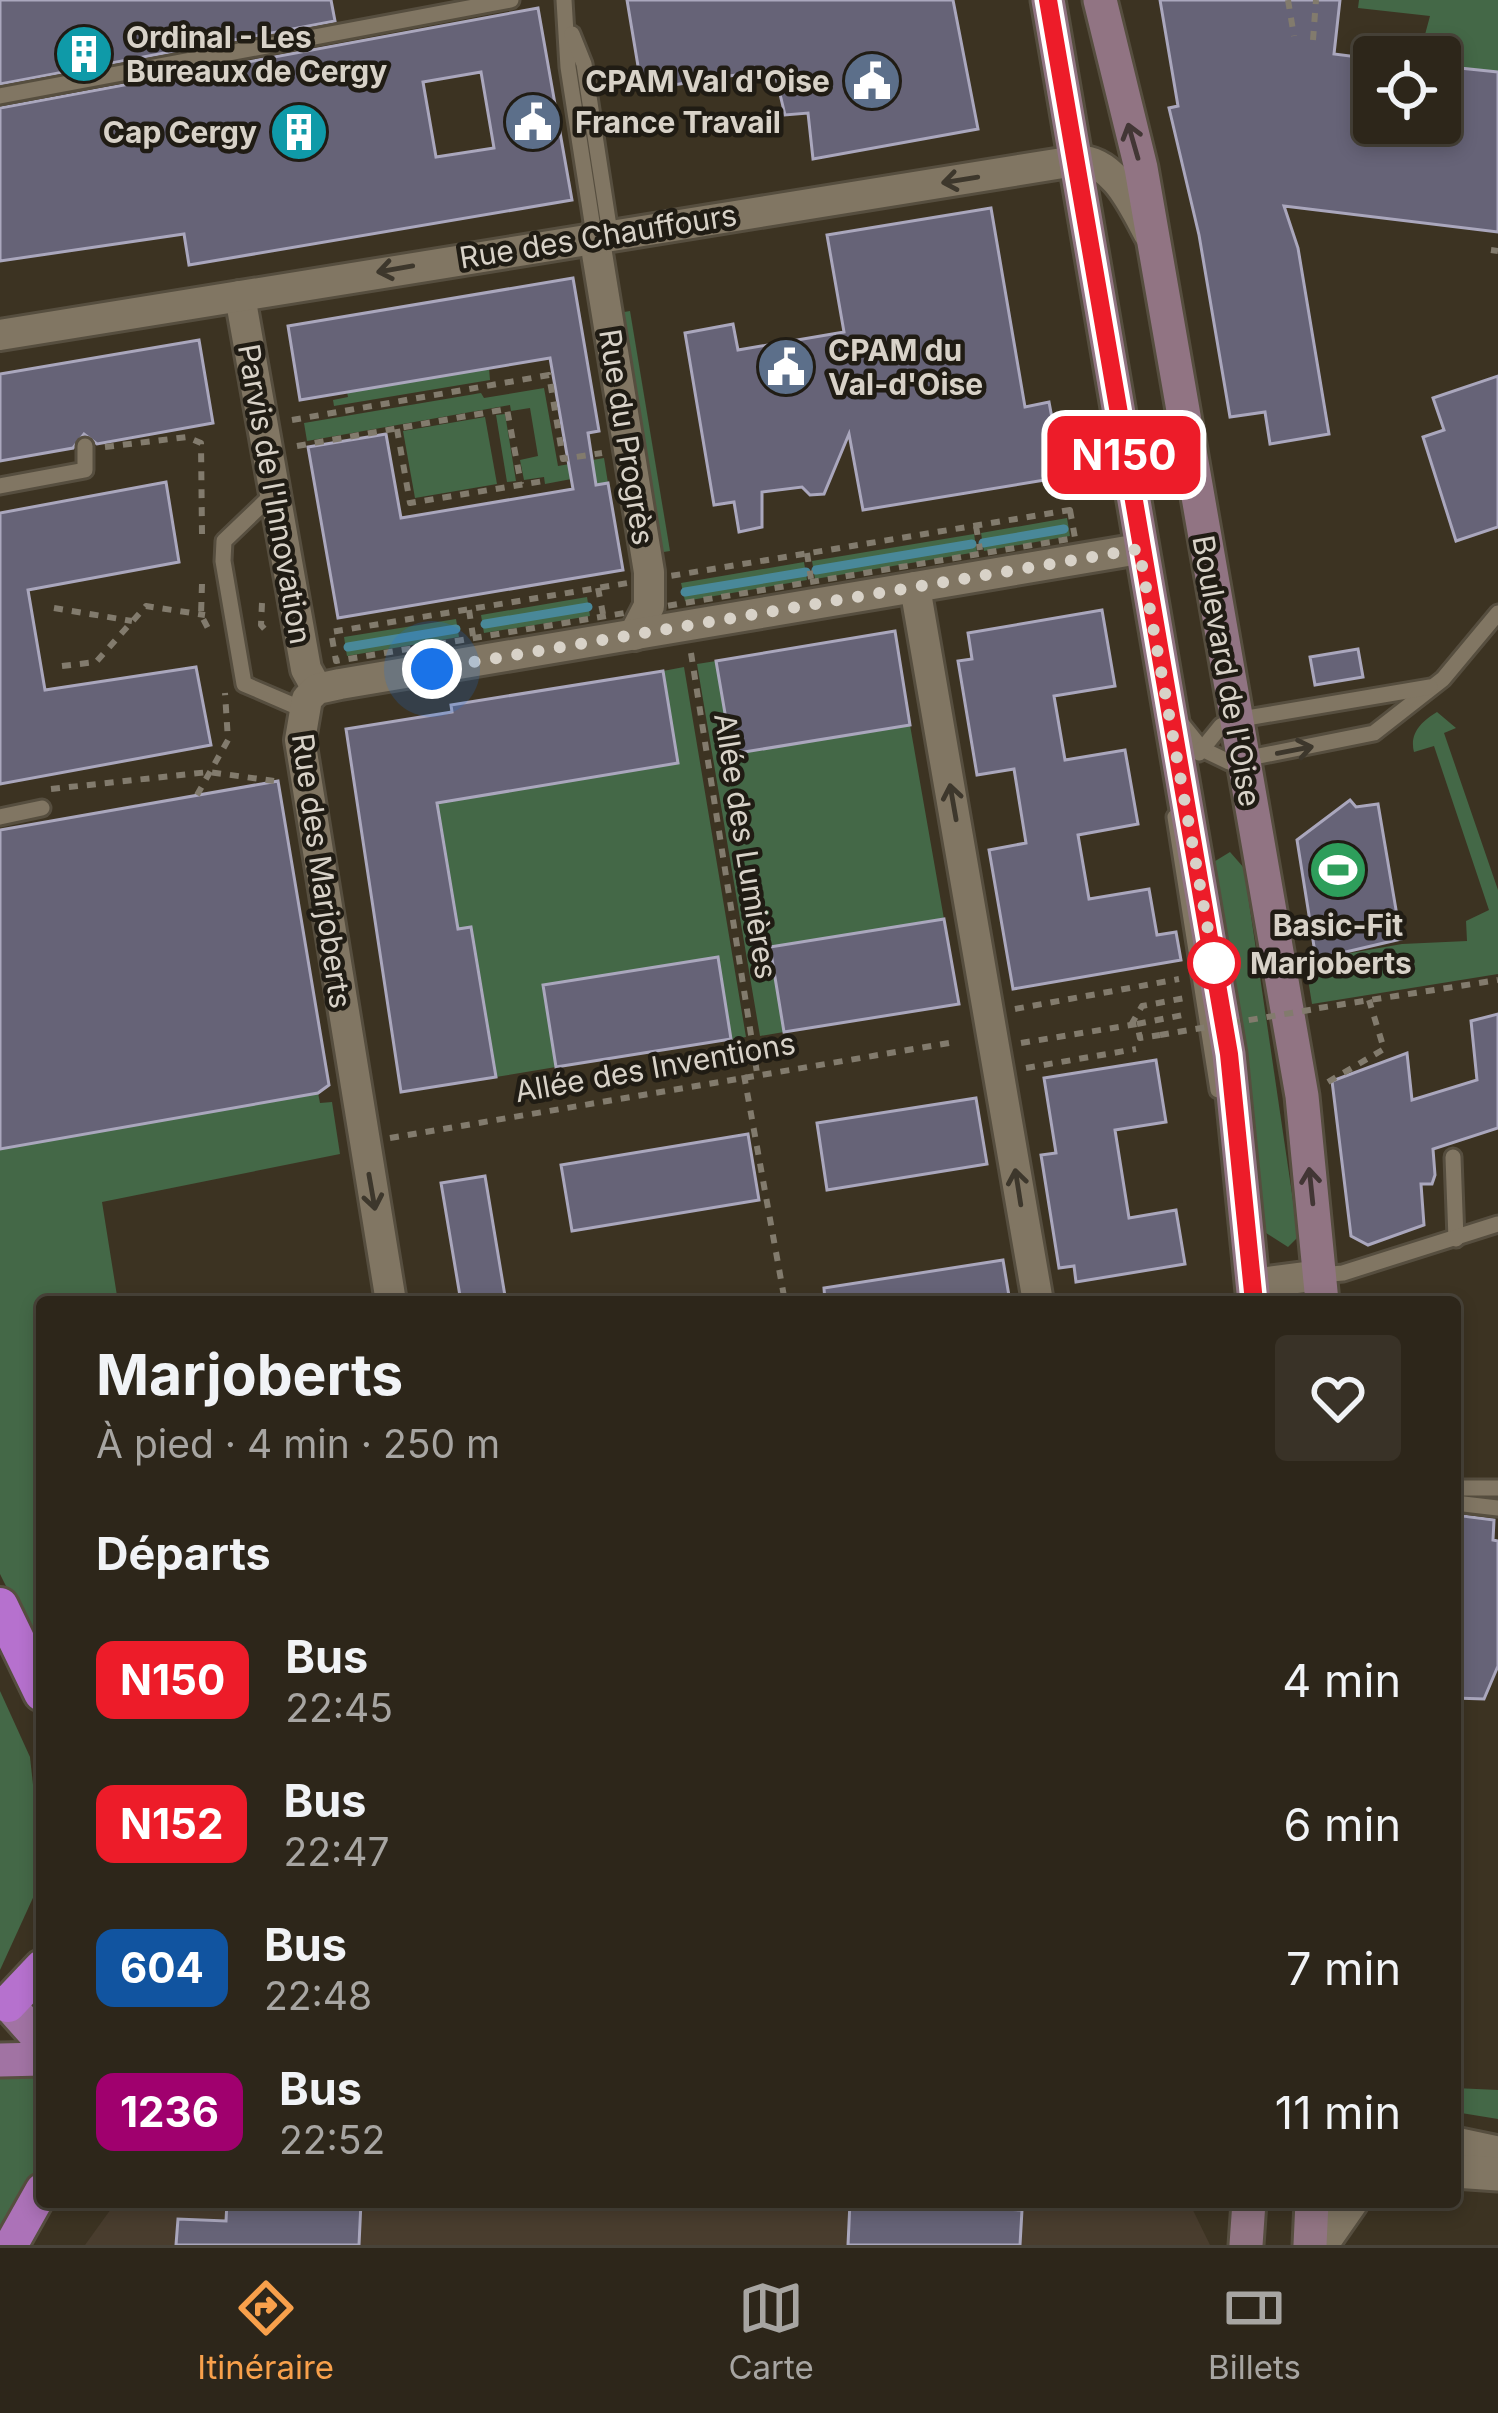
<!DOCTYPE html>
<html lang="fr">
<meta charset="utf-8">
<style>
body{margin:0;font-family:Inter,sans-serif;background:#393227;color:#f1f3f6;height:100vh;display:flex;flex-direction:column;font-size:45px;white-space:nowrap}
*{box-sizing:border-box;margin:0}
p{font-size:39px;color:#a7a5a2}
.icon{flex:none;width:66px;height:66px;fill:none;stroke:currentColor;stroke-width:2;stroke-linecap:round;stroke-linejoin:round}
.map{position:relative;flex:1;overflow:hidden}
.drawer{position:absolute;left:36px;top:1296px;width:1425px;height:912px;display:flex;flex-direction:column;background:#2d261a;border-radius:12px;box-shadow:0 6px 18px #0003,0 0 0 3px #484339}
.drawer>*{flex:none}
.badge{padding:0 24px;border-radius:18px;font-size:42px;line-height:78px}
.controls{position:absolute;left:1353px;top:36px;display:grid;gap:24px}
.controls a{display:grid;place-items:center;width:108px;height:108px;border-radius:12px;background:#2d261a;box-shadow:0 6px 18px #0003,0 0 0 3px #484339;font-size:60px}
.you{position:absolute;width:60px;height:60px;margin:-30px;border:9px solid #fff;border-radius:50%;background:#1a73e8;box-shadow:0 0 0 18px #1a73e833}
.map>.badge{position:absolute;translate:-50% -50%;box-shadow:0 0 0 6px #fff}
h2{padding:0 60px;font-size:45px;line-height:108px}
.round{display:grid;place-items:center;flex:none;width:126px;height:126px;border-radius:12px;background:#393227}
.summary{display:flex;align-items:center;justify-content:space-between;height:204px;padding:0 60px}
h1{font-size:57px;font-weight:700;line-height:90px}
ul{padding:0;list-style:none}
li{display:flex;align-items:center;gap:36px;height:144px;padding:0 60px}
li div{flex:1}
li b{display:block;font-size:45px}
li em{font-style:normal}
li .badge{min-width:132px;font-weight:700;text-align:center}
.menu{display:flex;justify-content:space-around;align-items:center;height:168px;border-top:3px solid #484339;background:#2d261a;font-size:33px;color:#a7a5a2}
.menu a{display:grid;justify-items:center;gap:6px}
.menu .current{color:#f8a04b}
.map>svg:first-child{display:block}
</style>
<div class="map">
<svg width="1498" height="2245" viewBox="0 0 1498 2245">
<rect width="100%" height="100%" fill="#3c3322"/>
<polygon fill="#493d2e" points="116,2202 1189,2202 1210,2245 85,2245"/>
<g fill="#446847">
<polygon points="1359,0 1498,0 1498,76 1440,70 1440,57 1419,57 1430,16 1358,8"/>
<polygon points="630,311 670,551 657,553 618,313"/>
<polygon points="489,368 490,380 334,406 333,400 348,397 347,392"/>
<polygon points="544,388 558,466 604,458 608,483 584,487 582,477 545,484 544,477 524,480 520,460 538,456 530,408 511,411 510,405 307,441 304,423 481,393 484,398"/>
<polygon points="505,414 516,481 507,482 496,415"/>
<polygon points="485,417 497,484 415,498 403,431"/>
<polygon points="1067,518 1070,536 984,551 981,533"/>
<polygon points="974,534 977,552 815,579 812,561"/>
<polygon points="804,562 807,580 685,601 681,583"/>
<polygon points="587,597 590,616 484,633 481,615"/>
<polygon points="456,619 459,637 347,656 344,637"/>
<polygon points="716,661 733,754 910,725 944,919 770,947 784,1032 760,1036 697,664"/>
<path d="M684 667 746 1037 731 1039 717 957 544 985 556 1067 496 1077 471 928 445 931C452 883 445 850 428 804L677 763 663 671Z"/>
<path d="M1437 712 1456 728 1444 733 1498 890V974L1312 1004 1305 961 1402 944 1467 941 1466 921 1489 910 1434 746 1414 752C1409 733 1422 721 1437 712Z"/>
<polygon points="1230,852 1244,868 1296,1221 1297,1238 1288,1247 1266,1233 1261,1199 1212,863"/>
<polygon points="318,1093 320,1103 332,1102 340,1154 102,1202 118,1302 42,1302 42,1659 0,1574 0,1149"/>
<polygon points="0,1691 30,1757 42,1867 42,1878 0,1970"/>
<polygon points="0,2075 42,2075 42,2156 0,2244"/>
<polygon points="1455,2088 1498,2090 1498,2119 1455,2112"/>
</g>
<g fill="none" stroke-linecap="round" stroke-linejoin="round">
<g stroke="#498899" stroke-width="9">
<polyline points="983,543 1064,529"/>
<polyline points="816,570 972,544"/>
<polyline points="685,592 806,572"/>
<polyline points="485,624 588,607"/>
<polyline points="348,647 456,629"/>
</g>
</g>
<g fill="#666377" stroke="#aaa7bd" stroke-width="3" fill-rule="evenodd">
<polygon points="0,0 331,0 335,21 0,84"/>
<polygon points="627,0 953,0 978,129 813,159 808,113 785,115 774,69 642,90"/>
<polygon points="1160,0 1340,0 1334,54 1374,59 1374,123 1440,123 1440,66 1498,72 1498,232 1284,206 1298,248 1329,434 1270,444 1265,412 1230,417 1199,235 1169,108 1178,106"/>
<path d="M538 8 572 200 189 265 184 234 0 261V108ZM481 72 494 148 436 157 423 82Z"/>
<polygon points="991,208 1025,407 1049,402 1063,477 863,510 849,434 824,494 810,495 802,487 762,492 762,527 739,532 734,502 714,505 685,333 733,324 738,350 844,332 827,235"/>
<polygon points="573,278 599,431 588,433 596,485 608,483 623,570 338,618 308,447 386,434 401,518 573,489 550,358 300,400 288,326"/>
<polygon points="199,340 213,423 97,444 84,434 73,448 0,461 0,374"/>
<polygon points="1498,376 1498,527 1456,541 1423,437 1444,430 1433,398"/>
<polygon points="166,482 179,562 28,590 45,690 196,667 211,745 0,784 0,513"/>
<polygon points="1102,610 1115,686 1054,696 1065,760 1125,750 1138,824 1078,835 1089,899 1149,889 1157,935 1176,932 1181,960 1013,989 989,850 1026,843 1014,769 977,775 958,661 972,659 968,633"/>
<polygon points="895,631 910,725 732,754 716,661"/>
<polygon points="1358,649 1363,677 1315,685 1310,657"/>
<polygon points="663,671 678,763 437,803 458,929 471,927 496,1077 401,1092 346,729 452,712 451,705"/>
<polygon points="278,781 329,1085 318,1093 0,1149 0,830"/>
<polygon points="1350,800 1356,807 1378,804 1401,939 1316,959 1297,840"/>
<polygon points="944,919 959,1004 784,1032 770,947"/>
<polygon points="718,957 731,1039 556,1067 543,985"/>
<polygon points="1498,1014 1498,1128 1433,1149 1435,1175 1432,1184 1421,1184 1424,1225 1368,1245 1351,1236 1332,1081 1407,1053 1412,1100 1477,1080 1471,1021"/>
<polygon points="1156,1060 1166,1122 1115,1130 1129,1218 1176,1210 1185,1264 1076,1282 1074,1266 1059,1268 1041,1155 1056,1153 1044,1078"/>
<polygon points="976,1098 987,1164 827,1190 817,1123"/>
<polygon points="748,1134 759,1200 572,1231 561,1165"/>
<polygon points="485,1176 506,1302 461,1302 441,1183"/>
<polygon points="1003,1260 1010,1302 825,1302 824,1288"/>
<polygon points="1455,1515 1494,1520 1493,1540 1498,1541 1498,1666 1484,1699 1455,1698"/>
<polygon points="227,2202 361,2202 359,2245 176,2245 178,2219 226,2221"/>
<polygon points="850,2202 1022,2210 1020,2245 848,2245"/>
</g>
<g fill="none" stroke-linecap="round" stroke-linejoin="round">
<g stroke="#564e3f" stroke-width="21">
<g id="service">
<polyline points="564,0 568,67 594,235"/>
<polyline points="572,34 584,64 610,233"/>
<polyline points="0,96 511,0"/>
<polyline points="0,486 85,470 85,446"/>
<polyline points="273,494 224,541 223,561 244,684 302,709"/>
<polyline points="1181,723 1202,749 1229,762 1374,733 1443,679 1498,613"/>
<polyline points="1199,753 1221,726 1235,720 1430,687"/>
<polyline points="0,817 42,808"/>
<polyline points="1175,817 1218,1090"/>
<polyline points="1453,1157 1456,1239"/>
<polyline points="1320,1275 1343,1273 1498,1224"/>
<polyline points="1455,1488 1498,1488"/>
<polyline points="1455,1503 1498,1508"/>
</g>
</g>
<g stroke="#564e3f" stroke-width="36">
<g id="minor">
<polyline points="594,235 649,572 649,606 634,635"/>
<polyline points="240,296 306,669 317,689"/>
<path d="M0 335 1075 161C1113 158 1133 204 1149 234"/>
<polyline points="915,587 1139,549"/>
<polyline points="1252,1284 1320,1275"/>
<polyline points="391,1302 300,740 307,699 317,689 340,684 915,587 1038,1302"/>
</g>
</g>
<g stroke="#564e3f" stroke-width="39">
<g id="tertiary">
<polyline points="1455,2144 1498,2153"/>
<polyline points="1455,2171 1498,2174"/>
<polyline points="1321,2245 1351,2202"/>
</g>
</g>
<g stroke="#564e3f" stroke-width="39">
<g id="secondary">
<polyline points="1048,0 1229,1054 1254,1302"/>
<polyline points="1100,0 1141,168 1302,1096 1322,1302"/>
<polyline points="1246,2245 1249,2202"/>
<polyline points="1310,2245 1312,2202"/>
</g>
</g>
<g stroke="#564e3f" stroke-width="39">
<g id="primary">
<polyline points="8,2004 42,2042"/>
<polyline points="0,2060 42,2059"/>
</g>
</g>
<g stroke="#564e3f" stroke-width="39">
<polyline id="trunk" points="11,2245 42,2190"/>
</g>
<g stroke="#564e3f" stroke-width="42">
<g id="motorway">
<polyline points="0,1606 42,1693"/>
<polyline points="8,2004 42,1968"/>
</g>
</g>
<g stroke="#827b6d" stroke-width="6" stroke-dasharray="9 9" stroke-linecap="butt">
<polyline points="1288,0 1294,36"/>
<polyline points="1313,40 1316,0"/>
<polyline points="1491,250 1498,251"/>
<polyline points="292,420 549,375 563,459 602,453"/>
<polyline points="397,429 410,503 544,481"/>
<polyline points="297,446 507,409 521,484"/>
<polyline points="105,447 187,437 201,443 202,534"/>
<polygon points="1070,510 1075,538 336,661 331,632"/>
<polyline points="976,526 980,550"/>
<polyline points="807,553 811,579"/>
<polyline points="202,584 201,615 211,634"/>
<polyline points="598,588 603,614"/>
<polyline points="262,603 261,625 269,634"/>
<polyline points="54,608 132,621"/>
<polyline points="469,610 473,636"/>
<polyline points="691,653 757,1073"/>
<polyline points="62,666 96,662 146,606 205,615"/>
<polyline points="51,789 209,772 274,781"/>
<polyline points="197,795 228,740 225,693"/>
<polyline points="1319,1008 1498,980"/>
<polyline points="1015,1009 1179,979"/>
<polyline points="1137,1024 1188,1014"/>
<polyline points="1131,1025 1142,1006 1185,998"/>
<polyline points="1021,1043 1137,1024 1140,1038 1160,1035"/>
<polyline points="1026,1068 1136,1049"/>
<polyline points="744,1075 785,1302"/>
<polyline points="1328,1082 1384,1049 1369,1000"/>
<polyline points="390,1138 955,1042"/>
</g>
<use href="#service" stroke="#817663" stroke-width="15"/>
<use href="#minor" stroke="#817663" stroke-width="30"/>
<use href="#tertiary" stroke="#817663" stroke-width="33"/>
<use href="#secondary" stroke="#917483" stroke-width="33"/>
<use href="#primary" stroke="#a173a3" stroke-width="33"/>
<use href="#trunk" stroke="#ac72b8" stroke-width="33"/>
<use href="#motorway" stroke="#b671ce" stroke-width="36"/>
<polyline stroke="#827b6d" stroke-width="6" stroke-dasharray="9 9" stroke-linecap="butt" points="1160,1035 1315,1009"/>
</g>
<defs><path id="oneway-shaft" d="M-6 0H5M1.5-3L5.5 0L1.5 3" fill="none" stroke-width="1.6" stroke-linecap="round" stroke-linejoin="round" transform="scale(3)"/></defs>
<g stroke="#423635">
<use href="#oneway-shaft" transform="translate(1133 141) rotate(-106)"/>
<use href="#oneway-shaft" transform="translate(1311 1186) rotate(-96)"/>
</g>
<g stroke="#3d372c">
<use href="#oneway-shaft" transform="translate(960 180) rotate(171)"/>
<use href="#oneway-shaft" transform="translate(395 269) rotate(170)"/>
<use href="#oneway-shaft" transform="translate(1295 750) rotate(-11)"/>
<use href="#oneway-shaft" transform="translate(953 802) rotate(-100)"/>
<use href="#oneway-shaft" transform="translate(1018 1187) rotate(-99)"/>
<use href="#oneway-shaft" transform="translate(372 1192) rotate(80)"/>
</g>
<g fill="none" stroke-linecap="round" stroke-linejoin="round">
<g stroke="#fff" stroke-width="27">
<polyline id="line" points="1048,0 1229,1054 1254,1302"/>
</g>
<use href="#line" stroke="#ed1c29" stroke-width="18"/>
<polyline stroke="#d8d2c8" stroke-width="12" stroke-dasharray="0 21.6" points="432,669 1139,549 1214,963"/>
</g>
<defs>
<g id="building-disc" transform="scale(3)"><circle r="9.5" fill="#0f9aa8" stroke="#201c14"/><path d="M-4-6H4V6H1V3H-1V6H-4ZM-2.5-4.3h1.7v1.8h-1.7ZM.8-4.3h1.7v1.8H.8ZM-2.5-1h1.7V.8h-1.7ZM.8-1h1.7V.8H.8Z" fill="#fff"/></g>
<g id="civic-disc" transform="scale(3)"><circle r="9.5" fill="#5c6f8a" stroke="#201c14"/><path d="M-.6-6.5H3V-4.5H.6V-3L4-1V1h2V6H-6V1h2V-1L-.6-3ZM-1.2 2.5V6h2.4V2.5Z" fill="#fff"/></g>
<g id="stadium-disc" transform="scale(3)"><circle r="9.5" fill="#2e9e5b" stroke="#201c14"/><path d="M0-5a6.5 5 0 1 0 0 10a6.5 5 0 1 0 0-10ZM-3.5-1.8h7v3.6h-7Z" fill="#fff"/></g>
</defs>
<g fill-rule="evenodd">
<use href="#building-disc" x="84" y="54"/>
<use href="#civic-disc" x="872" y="81"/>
<use href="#civic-disc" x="533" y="122"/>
<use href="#building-disc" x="299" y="132"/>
<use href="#civic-disc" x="786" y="367"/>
<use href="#stadium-disc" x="1338" y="870"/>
</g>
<circle fill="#fff" stroke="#ed1c29" stroke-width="6" cx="1214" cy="963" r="24"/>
<g text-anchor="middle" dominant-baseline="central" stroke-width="9" stroke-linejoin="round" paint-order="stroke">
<g font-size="30" font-weight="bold" fill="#d8d2c8" stroke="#201c14" text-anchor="start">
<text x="126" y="37">Ordinal - Les<tspan x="126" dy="34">Bureaux de Cergy</tspan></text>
<text x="830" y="81" text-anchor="end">CPAM Val d'Oise</text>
<text x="575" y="122">France Travail</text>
<text x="257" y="132" text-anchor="end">Cap Cergy</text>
<text x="828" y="350">CPAM du<tspan x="828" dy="34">Val-d'Oise</tspan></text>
<text x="1338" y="925" text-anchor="middle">Basic-Fit</text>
</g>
<g font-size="30" fill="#d8d2c8" stroke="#201c14">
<text transform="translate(598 236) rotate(-9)">Rue des Chauffours</text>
<text transform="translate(627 437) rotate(81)">Rue du Progrès</text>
<text transform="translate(275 494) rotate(80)">Parvis de l'Innovation</text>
<text transform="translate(1227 671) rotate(80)">Boulevard de l'Oise</text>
<text transform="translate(746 846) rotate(81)">Allée des Lumières</text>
<text transform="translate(322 871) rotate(82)">Rue des Marjoberts</text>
<text transform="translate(655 1067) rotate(-10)">Allée des Inventions</text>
</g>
<g font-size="30" font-weight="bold" fill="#d8d2c8" stroke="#201c14" text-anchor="start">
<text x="1250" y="963">Marjoberts</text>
</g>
</g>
</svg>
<div class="controls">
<a><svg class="icon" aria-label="locate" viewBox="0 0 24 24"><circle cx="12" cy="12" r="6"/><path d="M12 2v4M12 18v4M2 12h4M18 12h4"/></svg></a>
</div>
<div class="you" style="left:432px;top:669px"></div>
<b class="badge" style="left:1124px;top:455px;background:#ed1c29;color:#fff">N150</b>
<section class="drawer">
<div class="summary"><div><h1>Marjoberts</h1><p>À pied · 4 min · 250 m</p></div><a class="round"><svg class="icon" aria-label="heart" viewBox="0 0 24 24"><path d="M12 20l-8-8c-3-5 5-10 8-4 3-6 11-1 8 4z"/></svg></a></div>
<h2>Départs</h2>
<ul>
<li><span class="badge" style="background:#ed1c29;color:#fff">N150</span><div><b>Bus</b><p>22:45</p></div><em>4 min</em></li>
<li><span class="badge" style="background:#ed1c29;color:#fff">N152</span><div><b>Bus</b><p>22:47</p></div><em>6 min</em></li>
<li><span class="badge" style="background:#1154a0;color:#fff">604</span><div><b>Bus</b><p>22:48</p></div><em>7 min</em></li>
<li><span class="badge" style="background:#a0006e;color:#fff">1236</span><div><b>Bus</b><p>22:52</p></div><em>11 min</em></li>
</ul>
</section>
</div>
<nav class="menu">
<a class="current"><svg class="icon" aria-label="directions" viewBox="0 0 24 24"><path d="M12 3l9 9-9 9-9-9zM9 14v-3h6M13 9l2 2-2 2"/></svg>Itinéraire</a>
<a><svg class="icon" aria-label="map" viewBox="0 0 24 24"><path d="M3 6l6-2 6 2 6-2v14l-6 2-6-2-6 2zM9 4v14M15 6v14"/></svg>Carte</a>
<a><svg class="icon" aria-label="tickets" viewBox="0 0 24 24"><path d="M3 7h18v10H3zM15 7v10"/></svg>Billets</a>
</nav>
